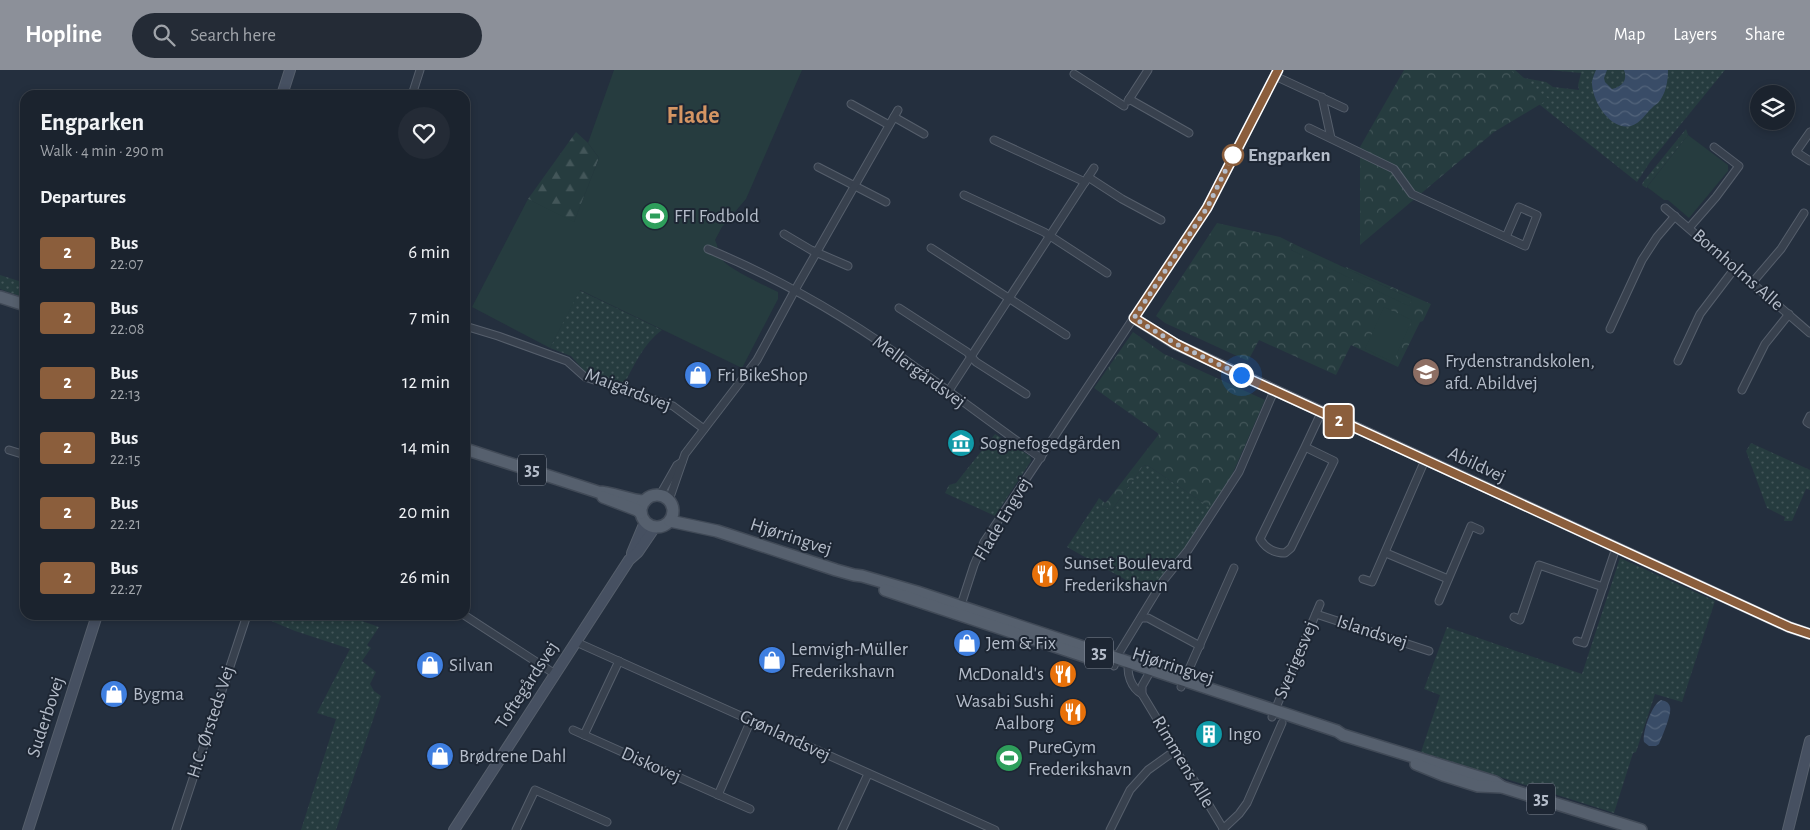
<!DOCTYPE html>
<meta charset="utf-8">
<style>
body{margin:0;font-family:"Alegreya Sans",sans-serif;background:#242b36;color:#f1f3f6;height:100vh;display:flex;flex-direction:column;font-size:19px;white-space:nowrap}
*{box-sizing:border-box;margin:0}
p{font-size:16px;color:#a0a4aa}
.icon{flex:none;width:28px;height:28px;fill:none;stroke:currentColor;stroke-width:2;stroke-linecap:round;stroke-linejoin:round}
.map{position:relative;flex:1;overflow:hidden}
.drawer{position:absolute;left:20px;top:20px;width:450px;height:530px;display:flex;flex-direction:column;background:#1b232e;border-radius:15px;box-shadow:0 2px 8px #0003,0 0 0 1px #39404a}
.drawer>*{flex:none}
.badge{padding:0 10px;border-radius:4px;font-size:18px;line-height:32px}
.fabs{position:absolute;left:1750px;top:15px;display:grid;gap:10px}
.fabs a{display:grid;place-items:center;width:45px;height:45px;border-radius:50%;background:#1b232e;box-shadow:0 2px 8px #0003,0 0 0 1px #39404a;font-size:25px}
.you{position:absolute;width:25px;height:25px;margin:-12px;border:4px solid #fff;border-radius:50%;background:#1a73e8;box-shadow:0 0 0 8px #1a73e833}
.map>.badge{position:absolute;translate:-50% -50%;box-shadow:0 0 0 2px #fff}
h2{padding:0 20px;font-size:19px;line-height:45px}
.round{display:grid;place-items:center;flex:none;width:52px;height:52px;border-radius:26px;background:#242b36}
.headline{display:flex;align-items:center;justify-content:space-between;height:85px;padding:0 20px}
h1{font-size:24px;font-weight:600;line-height:38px}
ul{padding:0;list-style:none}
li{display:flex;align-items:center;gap:15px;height:65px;padding:0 20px}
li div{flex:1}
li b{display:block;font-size:19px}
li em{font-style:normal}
li .badge{min-width:55px;font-weight:700;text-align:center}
header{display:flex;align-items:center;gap:30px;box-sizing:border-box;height:70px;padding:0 25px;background:#8c9099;color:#fff}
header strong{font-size:24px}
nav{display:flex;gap:28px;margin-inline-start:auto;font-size:18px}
.search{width:350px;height:45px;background:#242b36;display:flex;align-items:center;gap:12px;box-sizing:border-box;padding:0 18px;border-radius:28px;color:#a0a4aa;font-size:19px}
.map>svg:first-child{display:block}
</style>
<header>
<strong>Hopline</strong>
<div class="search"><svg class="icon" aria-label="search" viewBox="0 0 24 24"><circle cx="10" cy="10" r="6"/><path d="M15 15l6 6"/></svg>Search here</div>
<nav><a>Map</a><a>Layers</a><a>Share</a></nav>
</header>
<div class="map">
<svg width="1810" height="760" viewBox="0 0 1810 760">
<defs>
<pattern id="grass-dots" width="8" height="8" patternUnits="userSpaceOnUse" patternTransform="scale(1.25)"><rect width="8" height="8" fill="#263c3f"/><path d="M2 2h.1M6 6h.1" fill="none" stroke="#435659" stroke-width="1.8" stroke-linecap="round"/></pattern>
<pattern id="forest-firs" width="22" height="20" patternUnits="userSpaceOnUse" patternTransform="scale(1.25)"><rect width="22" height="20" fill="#263c3f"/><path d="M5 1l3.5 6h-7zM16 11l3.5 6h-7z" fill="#435659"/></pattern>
<pattern id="park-crowns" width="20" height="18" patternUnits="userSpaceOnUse" patternTransform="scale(1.25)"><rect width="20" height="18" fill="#263c3f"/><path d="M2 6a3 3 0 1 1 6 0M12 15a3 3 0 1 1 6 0" fill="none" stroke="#435659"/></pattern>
<pattern id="water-waves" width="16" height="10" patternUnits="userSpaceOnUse" patternTransform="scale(1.25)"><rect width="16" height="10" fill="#394c67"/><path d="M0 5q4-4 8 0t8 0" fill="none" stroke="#53647b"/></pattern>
</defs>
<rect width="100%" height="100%" fill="#242f3e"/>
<g fill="url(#grass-dots)">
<polygon points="1496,0 1515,0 1524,8 1546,12 1553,17 1579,20 1578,15 1581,3 1549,0 1725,0 1650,92 1637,112"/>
<polygon points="1686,59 1688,65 1646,118 1642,115 1643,112"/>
<polygon points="0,205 25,213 25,228 0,219"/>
<path d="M579 220 662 260C643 274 634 296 623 316L585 302 571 286 550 278Z"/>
<polygon points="995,364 1030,386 1031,391 995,446 945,423 949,415 956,413"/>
<polygon points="1751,373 1810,400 1810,420 1806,419 1792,451 1784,451 1785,447 1767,438 1746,381"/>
<polygon points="1147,395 1211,438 1185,478 1162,507 1151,524 1067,477 1096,433 1112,440 1143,396"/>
<polygon points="1620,488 1715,531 1682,632 1655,624 1636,682 1633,683 1614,743 1421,682 1440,625 1424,619 1447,557 1582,604"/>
<polygon points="257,545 345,545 379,557 367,575 371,578 362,591 376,602 370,614 374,621 381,626 336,760 301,760 336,649 317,643 350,579 295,561"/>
</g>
<polygon fill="url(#forest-firs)" points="576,62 588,73 599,88 574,153 528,129"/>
<g fill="url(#park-crowns)">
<polygon points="1404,0 1510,0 1549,29 1494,62 1360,175 1360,77"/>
<polygon points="1217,153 1280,167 1294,174 1291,180 1412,229 1345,198 1346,197 1431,234 1423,251 1420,252 1398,297 1351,275 1336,305 1259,270 1248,291 1165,253 1156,246"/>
<polygon points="1133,262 1164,284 1265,330 1232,405 1211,438 1147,395 1143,396 1112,440 1096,433 1099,428 1105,433 1108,430 1159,364 1094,318"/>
</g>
<g fill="#263c3f">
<path d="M614 0H802L746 129 722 157 715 170C718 175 718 183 721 188 726 198 766 216 778 222V229L742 298 580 220 550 278 472 237 528 129 574 152 599 88 588 73Z"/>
<polygon points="1688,65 1728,95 1728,101 1689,148 1668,130 1664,130 1647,117"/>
<polygon points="1294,174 1412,229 1409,236 1291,180"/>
<polygon points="1384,237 1412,250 1393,292 1365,279"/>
</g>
<g fill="url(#water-waves)">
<path d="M1596 0H1607L1604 8 1605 12 1612 19C1622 17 1628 10 1624 0H1668C1668 11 1666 24 1658 33 1656 35 1653 36 1652 38 1645 44 1641 53 1631 56 1610 61 1591 30 1592 11 1593 8 1594 4 1596 0Z"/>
<path d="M1661 630C1665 631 1669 632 1670 637 1672 644 1662 667 1659 674L1656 676H1649L1644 672C1642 662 1652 634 1661 630Z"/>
</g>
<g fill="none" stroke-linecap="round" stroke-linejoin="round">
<g stroke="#565f6c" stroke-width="9">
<g id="street">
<polyline points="1074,4 1124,36"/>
<polyline points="1275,6 1344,38"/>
<polyline points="412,25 420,0"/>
<polyline points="1322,27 1331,68"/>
<polyline points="1129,29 1189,63"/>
<polyline points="1128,31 1148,0"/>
<polyline points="851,34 889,55"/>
<polyline points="894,47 924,64"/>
<polyline points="1309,58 1394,99 1412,124 1525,176 1537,145 1519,137 1506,167"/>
<polyline points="1810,62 1796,82 1810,91"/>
<polyline points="994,70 1085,112"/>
<polyline points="818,97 886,132"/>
<polyline points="1088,107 1122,129 1161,150"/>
<polyline points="964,125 1044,162 1107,203"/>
<polyline points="1665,138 1810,263"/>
<polyline points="1689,158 1716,127 1739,96 1714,77"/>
<polyline points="784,164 811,180 848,196"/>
<polyline points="931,178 1066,265"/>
<path d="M708 179C783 210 853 251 918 299 959 328 999 359 1041 388"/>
<polyline points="1752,213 1781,179 1804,143"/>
<polyline points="899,238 967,282 976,292 1026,324"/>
<polyline points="465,256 498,266 567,291 585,307 673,336 704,359"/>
<polyline points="1610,259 1642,190 1657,167 1675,146"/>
<polyline points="1678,291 1700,244 1735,198"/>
<polyline points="1742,320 1765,274 1789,244"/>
<polyline points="948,322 1094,98"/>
<polyline points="1810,346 1807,352 1810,354"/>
<path d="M1305 377 1260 469C1266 479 1274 483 1285 483L1291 478 1334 391 1305 377 1321 343"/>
<polyline points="9,380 25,385"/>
<polyline points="660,425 677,395 682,392"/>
<polyline points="669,430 685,384 757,290 795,220 898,40"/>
<polyline points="1386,483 1448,509"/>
<polyline points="1363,509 1372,512 1425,390"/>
<polyline points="1439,531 1471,456 1480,460"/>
<polyline points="960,538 974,495 984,472 1207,138 1278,0"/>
<polyline points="1316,544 1429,581"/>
<polyline points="464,545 555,604"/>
<polyline points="1514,547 1520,550 1539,495 1603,517"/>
<polyline points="1141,548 1148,548 1200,576"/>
<polyline points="1577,571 1584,573 1616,478"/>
<polyline points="576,572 995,760"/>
<path d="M1129 592C1126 603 1131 618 1142 624L1224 760"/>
<polyline points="1114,596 1119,583 1163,511 1188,480 1239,402 1274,321"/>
<polyline points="1181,617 1234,498"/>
<polyline points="1142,624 1142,616 1151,600"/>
<polyline points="1272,647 1320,534"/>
<polyline points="573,660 750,739"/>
<polyline points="584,665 619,591"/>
<polyline points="718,725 751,650"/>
<polyline points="1223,759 1239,744 1247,733 1282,653"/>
<polyline points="176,760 247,545"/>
<polyline points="516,760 535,720 607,752"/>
<polyline points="842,760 868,704"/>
<polyline points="1110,760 1130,720 1148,700 1176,680"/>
</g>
</g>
<g stroke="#565f6c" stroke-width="12">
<g id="secondary">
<polyline points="282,25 290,0"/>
<polyline points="1134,248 1175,274 1789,557 1810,564"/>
<polyline points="632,483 645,452"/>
<polyline points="28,760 97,545"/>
<polyline points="454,760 629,490 638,482 655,457"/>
<polyline points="1788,760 1810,671"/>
</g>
</g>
<g stroke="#414a57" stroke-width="14">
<g id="primary">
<polyline points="0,227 25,235"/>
<path d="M465 379 598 422C614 422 629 431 645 431"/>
<circle cx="657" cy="441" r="16"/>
<polyline points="603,427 637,440 641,443"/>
<polyline points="670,451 717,461 836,500 854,505 862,506 917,522 1337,661 1343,665 1495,712 1502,717"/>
<polyline points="885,520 1093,589"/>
<polyline points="1416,694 1443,705 1478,716 1502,717 1641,760"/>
</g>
</g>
<use href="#street" stroke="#38414e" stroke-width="7"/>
<use href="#secondary" stroke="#465061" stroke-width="10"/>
<use href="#primary" stroke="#56606e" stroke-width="11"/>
</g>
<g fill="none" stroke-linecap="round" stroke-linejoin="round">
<g stroke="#fff" stroke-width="11">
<polyline id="line" points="1278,0 1207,138 1134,248 1176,274 1225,298 1789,557 1810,564"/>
</g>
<use href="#line" stroke="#8b5e3c" stroke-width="8"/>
<polyline stroke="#b4bcc9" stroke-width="5" stroke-dasharray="0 9" points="1233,85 1207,138 1134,248 1176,274 1241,305"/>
</g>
<defs>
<g id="stadium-disc" transform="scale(1.4375)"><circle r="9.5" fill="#2e9e5b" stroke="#1d2633"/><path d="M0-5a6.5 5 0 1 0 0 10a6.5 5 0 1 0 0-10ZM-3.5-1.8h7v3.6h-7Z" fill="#fff"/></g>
<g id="school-disc" transform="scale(1.4375)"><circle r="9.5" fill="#8d6e63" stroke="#1d2633"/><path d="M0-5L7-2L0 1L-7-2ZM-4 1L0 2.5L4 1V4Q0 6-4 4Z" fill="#fff"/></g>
<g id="shop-disc" transform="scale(1.4375)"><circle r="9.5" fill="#3f7fe0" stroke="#1d2633"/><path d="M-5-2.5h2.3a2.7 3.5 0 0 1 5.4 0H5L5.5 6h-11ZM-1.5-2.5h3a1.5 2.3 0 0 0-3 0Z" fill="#fff"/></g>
<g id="museum-disc" transform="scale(1.4375)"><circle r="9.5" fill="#0f9aa8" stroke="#1d2633"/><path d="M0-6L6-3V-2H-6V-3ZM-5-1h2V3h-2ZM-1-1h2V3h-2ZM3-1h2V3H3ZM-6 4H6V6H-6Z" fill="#fff"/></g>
<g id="restaurant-disc" transform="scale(1.4375)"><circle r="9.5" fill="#e8710a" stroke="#1d2633"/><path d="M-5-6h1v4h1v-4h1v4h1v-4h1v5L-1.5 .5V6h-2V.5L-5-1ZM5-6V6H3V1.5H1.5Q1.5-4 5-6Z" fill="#fff"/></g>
<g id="building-disc" transform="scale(1.4375)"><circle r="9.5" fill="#0f9aa8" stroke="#1d2633"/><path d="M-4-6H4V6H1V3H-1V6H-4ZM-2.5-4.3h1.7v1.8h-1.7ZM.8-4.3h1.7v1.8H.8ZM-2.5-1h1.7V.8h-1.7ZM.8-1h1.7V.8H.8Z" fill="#fff"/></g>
</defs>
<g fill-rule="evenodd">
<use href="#stadium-disc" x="655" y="146"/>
<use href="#school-disc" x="1426" y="302"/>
<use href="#shop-disc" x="698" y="305"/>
<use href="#museum-disc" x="961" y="373"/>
<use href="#restaurant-disc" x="1045" y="504"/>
<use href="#shop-disc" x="967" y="573"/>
<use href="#shop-disc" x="772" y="590"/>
<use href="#shop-disc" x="430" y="595"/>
<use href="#restaurant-disc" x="1063" y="604"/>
<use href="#shop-disc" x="114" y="624"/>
<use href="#restaurant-disc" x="1073" y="642"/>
<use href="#building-disc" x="1209" y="664"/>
<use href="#shop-disc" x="440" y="686"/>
<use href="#stadium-disc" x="1009" y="688"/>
</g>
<circle fill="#fff" stroke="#8b5e3c" stroke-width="2.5" cx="1233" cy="85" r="10"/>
<g text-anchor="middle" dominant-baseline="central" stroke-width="4" stroke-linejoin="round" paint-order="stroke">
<g fill="#1d2633" stroke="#878f9c" stroke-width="1">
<rect x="518" y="384.5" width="28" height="31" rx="4"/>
<rect x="1085" y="567.5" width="28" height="31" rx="4"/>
<rect x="1527" y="713.5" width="28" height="31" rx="4"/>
</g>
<g font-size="18" font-weight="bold" fill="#b4bcc9">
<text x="532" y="400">35</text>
<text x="1099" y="583">35</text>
<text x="1541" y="729">35</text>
</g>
<g font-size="19" font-weight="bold" fill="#b4bcc9" stroke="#1d2633" text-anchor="start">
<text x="1248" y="85">Engparken</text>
</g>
<g font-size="19" fill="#b4bcc9" stroke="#1d2633" text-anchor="start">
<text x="674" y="146">FFI Fodbold</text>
<text x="1445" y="291">Frydenstrandskolen,<tspan x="1445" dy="22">afd. Abildvej</tspan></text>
<text x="717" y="305">Fri BikeShop</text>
<text x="980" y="373">Sognefogedgården</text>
<text x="1064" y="493">Sunset Boulevard<tspan x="1064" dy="22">Frederikshavn</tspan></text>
<text x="986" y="573">Jem &amp; Fix</text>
<text x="791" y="579">Lemvigh-Müller<tspan x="791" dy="22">Frederikshavn</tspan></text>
<text x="449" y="595">Silvan</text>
<text x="1044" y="604" text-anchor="end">McDonald's</text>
<text x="133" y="624">Bygma</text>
<text x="1054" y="631" text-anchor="end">Wasabi Sushi<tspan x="1054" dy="22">Aalborg</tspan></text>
<text x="1228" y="664">Ingo</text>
<text x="1028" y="677">PureGym<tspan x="1028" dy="22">Frederikshavn</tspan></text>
<text x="459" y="686">Brødrene Dahl</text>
</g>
<g font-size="19" fill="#b4bcc9" stroke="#1d2633">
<text transform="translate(1738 200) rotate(41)">Bornholms Alle</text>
<text transform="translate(919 302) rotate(36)">Mellergårdsvej</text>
<text transform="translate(628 320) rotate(21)">Maigårdsvej</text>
<text transform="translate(1477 395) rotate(25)">Abildvej</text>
<text transform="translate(1003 449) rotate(-59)">Flade Engvej</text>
<text transform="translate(791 467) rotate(18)">Hjørringvej</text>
<text transform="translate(1372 562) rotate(18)">Islandsvej</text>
<text transform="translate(1296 590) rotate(-67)">Sverigesvej</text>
<text transform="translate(1173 596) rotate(18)">Hjørringvej</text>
<text transform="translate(527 615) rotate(-57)">Toftegårdsvej</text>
<text transform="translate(46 647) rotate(-72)">Suderbovej</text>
<text transform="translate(211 652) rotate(-72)">H.C. Ørsteds Vej</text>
<text transform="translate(785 666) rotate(25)">Grønlandsvej</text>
<text transform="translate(1183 692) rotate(59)">Rimmens Alle</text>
<text transform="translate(651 695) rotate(24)">Diskovej</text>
</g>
<g font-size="24" font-weight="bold" fill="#d59563" stroke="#1d2633">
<text x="693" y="46">Flade</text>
</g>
</g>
</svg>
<div class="fabs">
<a><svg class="icon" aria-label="layers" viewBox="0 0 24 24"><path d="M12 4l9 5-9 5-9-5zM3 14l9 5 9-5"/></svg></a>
</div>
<div class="you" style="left:1241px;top:305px"></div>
<b class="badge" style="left:1339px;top:351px;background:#8b5e3c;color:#fff">2</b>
<section class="drawer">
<div class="headline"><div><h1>Engparken</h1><p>Walk · 4 min · 290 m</p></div><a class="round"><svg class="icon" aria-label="heart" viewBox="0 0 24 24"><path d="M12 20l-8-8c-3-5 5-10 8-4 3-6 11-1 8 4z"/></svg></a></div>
<h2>Departures</h2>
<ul>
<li><span class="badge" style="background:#8b5e3c;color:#fff">2</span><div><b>Bus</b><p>22:07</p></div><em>6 min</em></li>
<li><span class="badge" style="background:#8b5e3c;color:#fff">2</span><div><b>Bus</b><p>22:08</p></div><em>7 min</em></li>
<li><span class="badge" style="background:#8b5e3c;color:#fff">2</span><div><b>Bus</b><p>22:13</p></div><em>12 min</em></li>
<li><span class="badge" style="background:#8b5e3c;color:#fff">2</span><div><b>Bus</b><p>22:15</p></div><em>14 min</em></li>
<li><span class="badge" style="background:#8b5e3c;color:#fff">2</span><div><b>Bus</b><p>22:21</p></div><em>20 min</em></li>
<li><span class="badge" style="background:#8b5e3c;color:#fff">2</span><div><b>Bus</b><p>22:27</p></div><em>26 min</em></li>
</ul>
</section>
</div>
